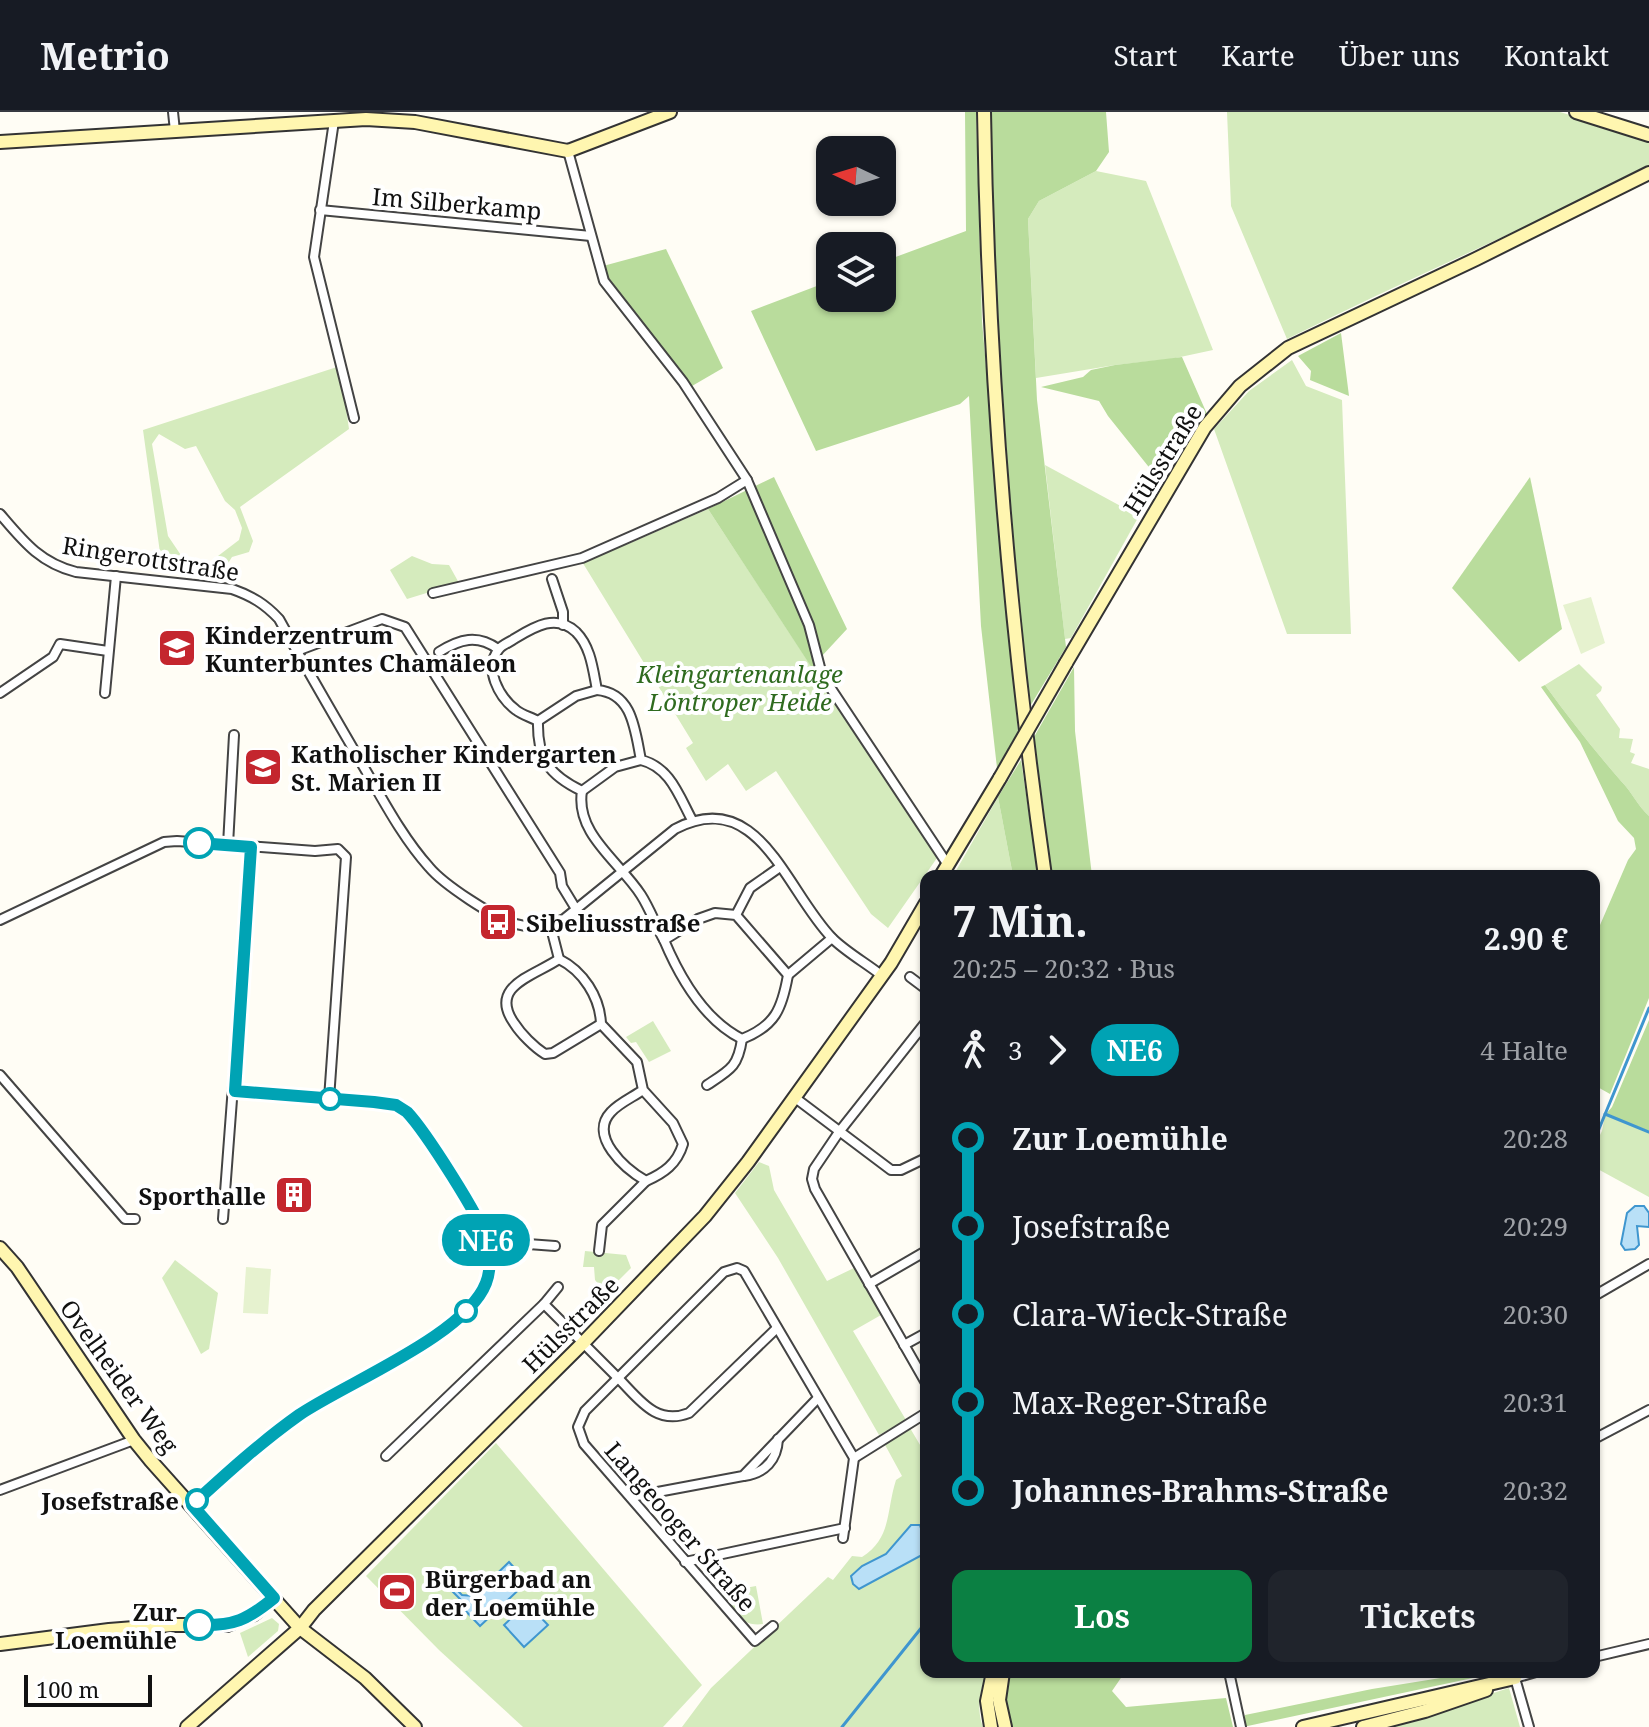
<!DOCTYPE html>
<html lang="de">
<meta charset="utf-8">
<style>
body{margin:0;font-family:"Noto Serif",serif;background:#20242c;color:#f1f3f6;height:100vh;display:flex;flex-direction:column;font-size:30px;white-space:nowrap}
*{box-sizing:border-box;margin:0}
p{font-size:26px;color:#9ea1a6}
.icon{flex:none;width:44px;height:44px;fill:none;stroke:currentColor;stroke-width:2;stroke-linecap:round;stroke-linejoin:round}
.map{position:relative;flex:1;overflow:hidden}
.panel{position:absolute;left:920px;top:758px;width:680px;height:808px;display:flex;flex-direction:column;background:#171b24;border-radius:16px;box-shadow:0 2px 6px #0004}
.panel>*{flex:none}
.badge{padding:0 16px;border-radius:26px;font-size:28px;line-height:52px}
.needle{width:52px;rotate:274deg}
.fabs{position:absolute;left:816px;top:24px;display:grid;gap:16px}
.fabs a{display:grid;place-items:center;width:80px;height:80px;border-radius:16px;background:#171b24;box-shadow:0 2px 6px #0004;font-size:40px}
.scale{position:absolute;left:24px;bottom:20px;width:128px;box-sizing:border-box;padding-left:8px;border:4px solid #111;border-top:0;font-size:22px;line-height:28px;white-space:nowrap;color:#111;-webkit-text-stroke:6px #fff;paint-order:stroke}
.map>.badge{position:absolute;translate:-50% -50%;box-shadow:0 0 0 4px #fff}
.legs{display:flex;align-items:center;gap:12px;height:88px;padding:0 32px;font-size:26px}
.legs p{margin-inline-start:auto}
.summary{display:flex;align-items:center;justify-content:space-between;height:136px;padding:0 32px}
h1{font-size:44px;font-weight:700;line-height:60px}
.button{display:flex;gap:16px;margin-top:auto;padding:16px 32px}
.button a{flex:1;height:92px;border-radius:16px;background:#0b8043;color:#fff;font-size:32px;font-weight:700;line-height:92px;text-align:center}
.button a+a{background:#20242c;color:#f1f3f6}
ul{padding:0 32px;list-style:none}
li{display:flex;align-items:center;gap:28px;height:88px;font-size:30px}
li i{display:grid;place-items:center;width:12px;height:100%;margin:0 10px;background:currentColor}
li i::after{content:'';width:20px;height:20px;margin:-10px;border:6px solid;border-radius:50%;background:#171b24}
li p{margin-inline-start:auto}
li:first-child i{background:linear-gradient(#0000 50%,currentColor 0)}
li:last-child i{background:linear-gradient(currentColor 50%,#0000 0)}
header{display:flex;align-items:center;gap:48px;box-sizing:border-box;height:112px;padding:0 40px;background:#171b24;border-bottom:2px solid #363941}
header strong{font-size:38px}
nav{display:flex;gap:44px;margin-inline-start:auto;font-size:28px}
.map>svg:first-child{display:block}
</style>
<header>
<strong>Metrio</strong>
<nav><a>Start</a><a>Karte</a><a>Über uns</a><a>Kontakt</a></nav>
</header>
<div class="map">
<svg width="1649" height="1615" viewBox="0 0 1649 1615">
<rect width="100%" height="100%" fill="#fffdf5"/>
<g fill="#d5ebbd">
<path d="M1227 0H1560L1649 27V54C1530 115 1407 167 1287 227L1231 94Z"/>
<polygon points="1096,59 1146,69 1213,238 1171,247 1115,253 1036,266 1028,107 1039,89"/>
<polygon points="1292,248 1306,274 1342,288 1351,522 1287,522 1214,317 1249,279"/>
<polygon points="337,255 343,276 349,317 240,395 253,429 249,440 232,445 225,456 218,444 239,428 242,416 235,398 225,389 196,334 185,337 159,322 152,332 168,424 193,461 168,458 161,448 143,318"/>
<polygon points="1045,353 1139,404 1071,526 1065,527"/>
<polygon points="708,397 937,746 888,816 871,802 776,659 746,679 728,652 706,669 686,636 693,631 581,448 628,432"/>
<polygon points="412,444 432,452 449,453 459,471 407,487 390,458"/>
<path d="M1579 552 1602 575 1601 579 1596 583 1620 617 1619 626 1633 627 1630 640 1635 642 1631 651 1649 657V704C1637 693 1632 680 1621 669 1594 638 1569 606 1545 573Z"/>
<polygon points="998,685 1013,764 953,764"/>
<polygon points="653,909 671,939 649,950 636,930 631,931 626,925"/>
<polygon points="1605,1003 1649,1021 1649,1085 1594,1055 1594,1035 1602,1019"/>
<polygon points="759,1050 769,1054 774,1078 827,1169 854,1156 881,1203 853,1219 906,1308 879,1323 778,1146 735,1081"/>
<polygon points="585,1139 626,1143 631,1156 606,1181 595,1168 594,1155 583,1155"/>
<polygon points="175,1148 218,1181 209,1237 201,1242 162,1166"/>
<path d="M910 1316 926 1343V1560H987C980 1578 976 1597 983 1615H682L711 1576 828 1465 833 1468 852 1444 862 1445C892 1426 886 1399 896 1368L902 1364 884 1331Z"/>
<polygon points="496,1331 702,1573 663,1615 523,1615 439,1538 366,1464"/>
<path d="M756 1474 763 1512C741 1516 730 1495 718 1481Z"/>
<polygon points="272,1506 279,1512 278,1519 248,1545 240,1521"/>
<polygon points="1509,1576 1520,1615 1385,1615 1400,1611"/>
</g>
<g fill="#b9dc9c">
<polygon points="965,0 976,0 982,209 1018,620 997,656 981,514 969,284 960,292 816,339 751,199 830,169 830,186 882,186 882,150 966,119"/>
<path d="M991 0H1106L1109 40 1096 59 1039 89 1028 107 1037 288 1066 535 1029 596C1010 398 993 199 991 0Z"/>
<polygon points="666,137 723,256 692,274 608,165 603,154"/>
<polygon points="1341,221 1349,284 1310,268 1311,259 1298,244"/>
<polygon points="1182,245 1207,302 1183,330 1160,369 1108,304 1099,289 1041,275 1083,265 1091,258 1115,253"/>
<polygon points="774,365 847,517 821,545 825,576 708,397"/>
<polygon points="1530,365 1562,517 1519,550 1452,476"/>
<polygon points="1074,555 1075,619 1092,764 1052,764 1034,625"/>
<path d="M1545 573C1569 606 1594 638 1621 669 1632 680 1637 693 1649 704V886L1610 982 1594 973V827L1628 748 1636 737 1634 726 1618 709 1580 630 1541 575Z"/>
<polygon points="1021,648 1038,764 1013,764 998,685"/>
<polygon points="1649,908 1649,1019 1606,1002 1612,995"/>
<polygon points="1007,1560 1125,1560 1112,1579 1126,1595 1226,1586 1233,1615 1008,1615 1003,1596"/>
<polygon points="1478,1560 1501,1560 1243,1615 1245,1603 1372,1577"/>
</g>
<g fill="#e6f2cf">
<polygon points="1591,485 1605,531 1581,542 1563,493"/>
<polygon points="246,1155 271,1157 268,1202 243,1201"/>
</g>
<g fill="#b9e0f7" stroke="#3f96cf" stroke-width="2">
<polygon points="1635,1094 1644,1094 1649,1101 1649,1115 1637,1114 1639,1133 1635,1137 1625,1138 1621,1132 1627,1101"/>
<polygon points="911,1413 920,1413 926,1434 922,1443 859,1477 853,1472 851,1464 862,1454 886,1442"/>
<polygon points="509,1450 527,1470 480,1514 461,1494 461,1488 452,1479 455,1476 462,1483 474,1484"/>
<polygon points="527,1491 548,1513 524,1535 504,1513"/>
</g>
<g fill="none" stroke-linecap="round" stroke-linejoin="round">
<g stroke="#3f96cf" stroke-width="3">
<polyline points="1605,1002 1649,1020"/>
<polyline points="1594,1029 1649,896"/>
<polyline points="842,1615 926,1510"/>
</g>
<g stroke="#444" stroke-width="12">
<g id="street">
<polyline points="173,0 175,19"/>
<polyline points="334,9 314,145 354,306"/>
<polyline points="568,39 604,169 683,270 747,368 809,513 822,563 948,753"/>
<polyline points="320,98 591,124"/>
<path d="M0 402C23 429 40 451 76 460L232 477C252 484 265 492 279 507 306 556 334 604 362 652 382 686 402 725 429 755 443 772 494 806 516 812 532 817 549 813 564 807L675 717C759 673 786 779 832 826 846 840 866 851 881 863"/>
<polyline points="552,467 563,500 563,513"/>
<polyline points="433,481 582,446 718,386 747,368"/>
<polyline points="297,539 382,507 405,515 560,761 562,774 576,797"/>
<path d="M439 540C460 527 477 522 498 537"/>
<polyline points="0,581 53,545 60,532 108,539"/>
<polyline points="105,581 116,464"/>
<polyline points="538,609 576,584 597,578"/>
<polyline points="582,679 615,655 641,648"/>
<polyline points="228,733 234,623"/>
<path d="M715 801 736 803 788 863C782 897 775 914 742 927 704 908 680 866 664 828L698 807Z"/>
<polyline points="736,803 750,776 780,755"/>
<polyline points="0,808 164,730 177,729 315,739 338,737 346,745 329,987"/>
<path d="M550 812 559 847C583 859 600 885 601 912L637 950 643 978 673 1011 683 1032C677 1052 664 1061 646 1069 625 1057 588 1024 611 1000 619 991 633 985 643 978"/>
<path d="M664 828C656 814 650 797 641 783 620 750 575 722 582 679 549 663 537 647 538 609 531 605 522 603 516 598 499 585 483 556 499 537 502 533 510 530 514 527 534 515 556 501 576 520 591 535 593 558 597 578 633 581 635 619 641 648 670 655 679 684 692 708"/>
<path d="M559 847C534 864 488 874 514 911 521 922 534 935 545 942L553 941 601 912"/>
<polyline points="788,863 832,826"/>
<polyline points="910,865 926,877"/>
<polyline points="926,910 839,1020 814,1057 812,1067 815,1077 926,1271"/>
<polyline points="0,963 125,1107 135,1107"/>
<path d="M707 973C730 958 738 955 742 927"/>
<polyline points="794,985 891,1058 901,1058 926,1046"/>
<polyline points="223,1107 251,735"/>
<polyline points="487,1129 555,1134"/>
<polyline points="599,1139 602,1113 646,1069"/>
<polyline points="869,1172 926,1139"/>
<polyline points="558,1175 544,1192 618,1266 724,1160 737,1156 744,1159 854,1346 843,1426"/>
<polyline points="1594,1184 1649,1152"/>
<polyline points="904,1233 926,1221"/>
<polyline points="1594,1327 1649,1298"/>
<polyline points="386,1344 544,1192"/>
<polyline points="854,1346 926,1301"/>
<path d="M744 1364C765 1361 777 1348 778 1327"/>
<polyline points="0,1378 134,1328"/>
<polyline points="631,1385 743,1364 818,1286"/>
<path d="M192 1393C227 1361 261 1330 299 1303 346 1271 466 1223 486 1171 491 1158 490 1142 487 1129 480 1105 425 1019 407 1000L396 993 374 990 235 979"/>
<polyline points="685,1450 845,1416"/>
<path d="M773 1514 755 1529 584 1332 578 1315 585 1299 618 1266C639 1287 656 1314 689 1301L777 1216"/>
<polyline points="1594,1545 1649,1532"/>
<polyline points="1229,1560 1241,1615"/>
<polyline points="1529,1615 1515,1566 1536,1560"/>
</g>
</g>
<g stroke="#333" stroke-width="16">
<g id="secondary">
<path d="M984 0C988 256 1009 511 1045 764"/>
<polyline points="1576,0 1649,23"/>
<polyline points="0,30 366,7 415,10 568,39 670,0"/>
<polyline points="1066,551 1205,315 1240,274 1288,236 1476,147 1649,61"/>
<polyline points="941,764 1000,666"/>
<polyline points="0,1136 17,1155 134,1328 151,1349 300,1516 365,1566 415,1615"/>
<polyline points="0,1532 109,1518 172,1513 227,1513 254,1502 274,1486"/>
<polyline points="1003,1560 999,1588 1005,1615"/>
<polyline points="187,1615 300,1516 314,1498 583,1231 705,1104 748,1050 891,851 926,791"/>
<polyline points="991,1615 987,1589 993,1560"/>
<polyline points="1303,1615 1515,1566"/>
<polyline points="1363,1615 1425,1599 1486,1578"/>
</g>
</g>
<use href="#street" stroke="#fff" stroke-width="8"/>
<use href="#secondary" stroke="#fff6b0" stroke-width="12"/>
<g stroke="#333" stroke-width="16" stroke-linecap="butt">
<polyline id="secondary-bridge" points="1000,666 1066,551"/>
</g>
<use href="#secondary-bridge" stroke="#fff6b0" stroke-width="12"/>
</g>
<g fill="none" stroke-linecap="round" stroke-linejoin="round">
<g stroke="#fff" stroke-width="18">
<path id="line-1" d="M199 1513C234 1514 247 1508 274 1486L192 1393C227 1361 261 1330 299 1303 346 1271 466 1223 486 1171 491 1158 490 1142 487 1129 481 1106 425 1019 407 1000L396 993 374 990 235 979 251 735 199 731"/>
</g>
<use href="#line-1" stroke="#00a3b4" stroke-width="12"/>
</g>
<defs>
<g id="school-square" transform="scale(2)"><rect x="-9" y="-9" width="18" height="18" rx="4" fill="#c4262e" stroke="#fff"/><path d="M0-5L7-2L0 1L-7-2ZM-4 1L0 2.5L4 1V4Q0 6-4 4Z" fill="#fff"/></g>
<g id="bus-square" transform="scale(2)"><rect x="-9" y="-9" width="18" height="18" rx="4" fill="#c4262e" stroke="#fff"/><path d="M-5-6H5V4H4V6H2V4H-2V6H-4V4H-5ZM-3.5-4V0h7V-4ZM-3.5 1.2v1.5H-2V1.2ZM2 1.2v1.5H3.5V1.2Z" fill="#fff"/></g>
<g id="building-square" transform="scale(2)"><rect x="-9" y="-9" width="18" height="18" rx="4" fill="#c4262e" stroke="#fff"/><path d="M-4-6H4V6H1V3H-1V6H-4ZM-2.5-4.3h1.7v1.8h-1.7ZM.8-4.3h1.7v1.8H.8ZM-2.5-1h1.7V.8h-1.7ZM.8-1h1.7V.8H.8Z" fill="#fff"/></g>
<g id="stadium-square" transform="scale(2)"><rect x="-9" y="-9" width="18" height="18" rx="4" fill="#c4262e" stroke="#fff"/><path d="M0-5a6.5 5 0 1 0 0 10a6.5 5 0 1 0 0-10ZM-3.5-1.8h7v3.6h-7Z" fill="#fff"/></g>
</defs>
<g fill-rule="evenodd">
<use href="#school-square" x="177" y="536"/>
<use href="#school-square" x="263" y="655"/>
<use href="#bus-square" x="498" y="810"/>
<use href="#building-square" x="294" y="1083"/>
<use href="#stadium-square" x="397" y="1480"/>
</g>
<g fill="#fff" stroke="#00a3b4" stroke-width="4">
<circle cx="199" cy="731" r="14"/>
<circle cx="330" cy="987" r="10"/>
<circle cx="466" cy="1199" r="10"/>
<circle cx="197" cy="1388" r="10"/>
<circle cx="199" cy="1513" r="14"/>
</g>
<g text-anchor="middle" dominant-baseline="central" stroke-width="8" stroke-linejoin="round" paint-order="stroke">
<g font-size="24" fill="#111" stroke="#fff">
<text transform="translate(457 91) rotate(5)">Im Silberkamp</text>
<text transform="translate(1162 347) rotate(-58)">Hülsstraße</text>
<text transform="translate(151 446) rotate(9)">Ringerottstraße</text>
<text transform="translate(570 1212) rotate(-45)">Hülsstraße</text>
<text transform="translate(120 1264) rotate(54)">Ovelheider Weg</text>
<text transform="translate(681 1414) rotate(49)">Langeooger Straße</text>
</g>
<g font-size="24" font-weight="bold" fill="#111" stroke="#fff" text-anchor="start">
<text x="205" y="522">Kinderzentrum<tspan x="205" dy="28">Kunterbuntes Chamäleon</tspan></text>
<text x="291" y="641">Katholischer Kindergarten<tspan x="291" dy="28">St. Marien II</tspan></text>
<text x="526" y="810">Sibeliusstraße</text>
<text x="266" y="1083" text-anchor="end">Sporthalle</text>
<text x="425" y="1466">Bürgerbad an<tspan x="425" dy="28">der Loemühle</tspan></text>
</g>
<g font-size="24" font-style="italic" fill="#2f6b1f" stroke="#fff">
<text x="740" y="561">Kleingartenanlage<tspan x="740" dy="28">Löntroper Heide</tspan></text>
</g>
<g font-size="24" font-weight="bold" fill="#111" stroke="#fff" text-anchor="end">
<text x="179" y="1388">Josefstraße</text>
<text x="177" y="1499">Zur<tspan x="177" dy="28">Loemühle</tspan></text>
</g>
</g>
</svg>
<div class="fabs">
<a><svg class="needle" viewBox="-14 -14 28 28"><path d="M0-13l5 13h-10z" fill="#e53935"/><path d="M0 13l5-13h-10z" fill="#9ea1a6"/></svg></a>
<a><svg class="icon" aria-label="layers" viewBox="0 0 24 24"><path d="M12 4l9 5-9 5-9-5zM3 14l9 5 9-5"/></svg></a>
</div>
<div class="scale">100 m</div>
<b class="badge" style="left:486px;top:1128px;background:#00a3b4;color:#fff">NE6</b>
<section class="panel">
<div class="summary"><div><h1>7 Min.</h1><p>20:25 – 20:32 · Bus</p></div><b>2.90 €</b></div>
<div class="legs"><svg class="icon" aria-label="walk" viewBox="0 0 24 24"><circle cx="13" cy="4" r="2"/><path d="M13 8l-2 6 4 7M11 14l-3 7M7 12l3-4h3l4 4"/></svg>3<svg class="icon" aria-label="forward" viewBox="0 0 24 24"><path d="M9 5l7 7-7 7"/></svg><b class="badge" style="background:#00a3b4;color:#fff">NE6</b><p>4 Halte</p></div>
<ul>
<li><i style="color:#00a3b4"></i><b>Zur Loemühle</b><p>20:28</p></li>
<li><i style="color:#00a3b4"></i><span>Josefstraße</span><p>20:29</p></li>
<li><i style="color:#00a3b4"></i><span>Clara-Wieck-Straße</span><p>20:30</p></li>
<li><i style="color:#00a3b4"></i><span>Max-Reger-Straße</span><p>20:31</p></li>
<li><i style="color:#00a3b4"></i><b>Johannes-Brahms-Straße</b><p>20:32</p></li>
</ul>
<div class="button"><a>Los</a><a>Tickets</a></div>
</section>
</div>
